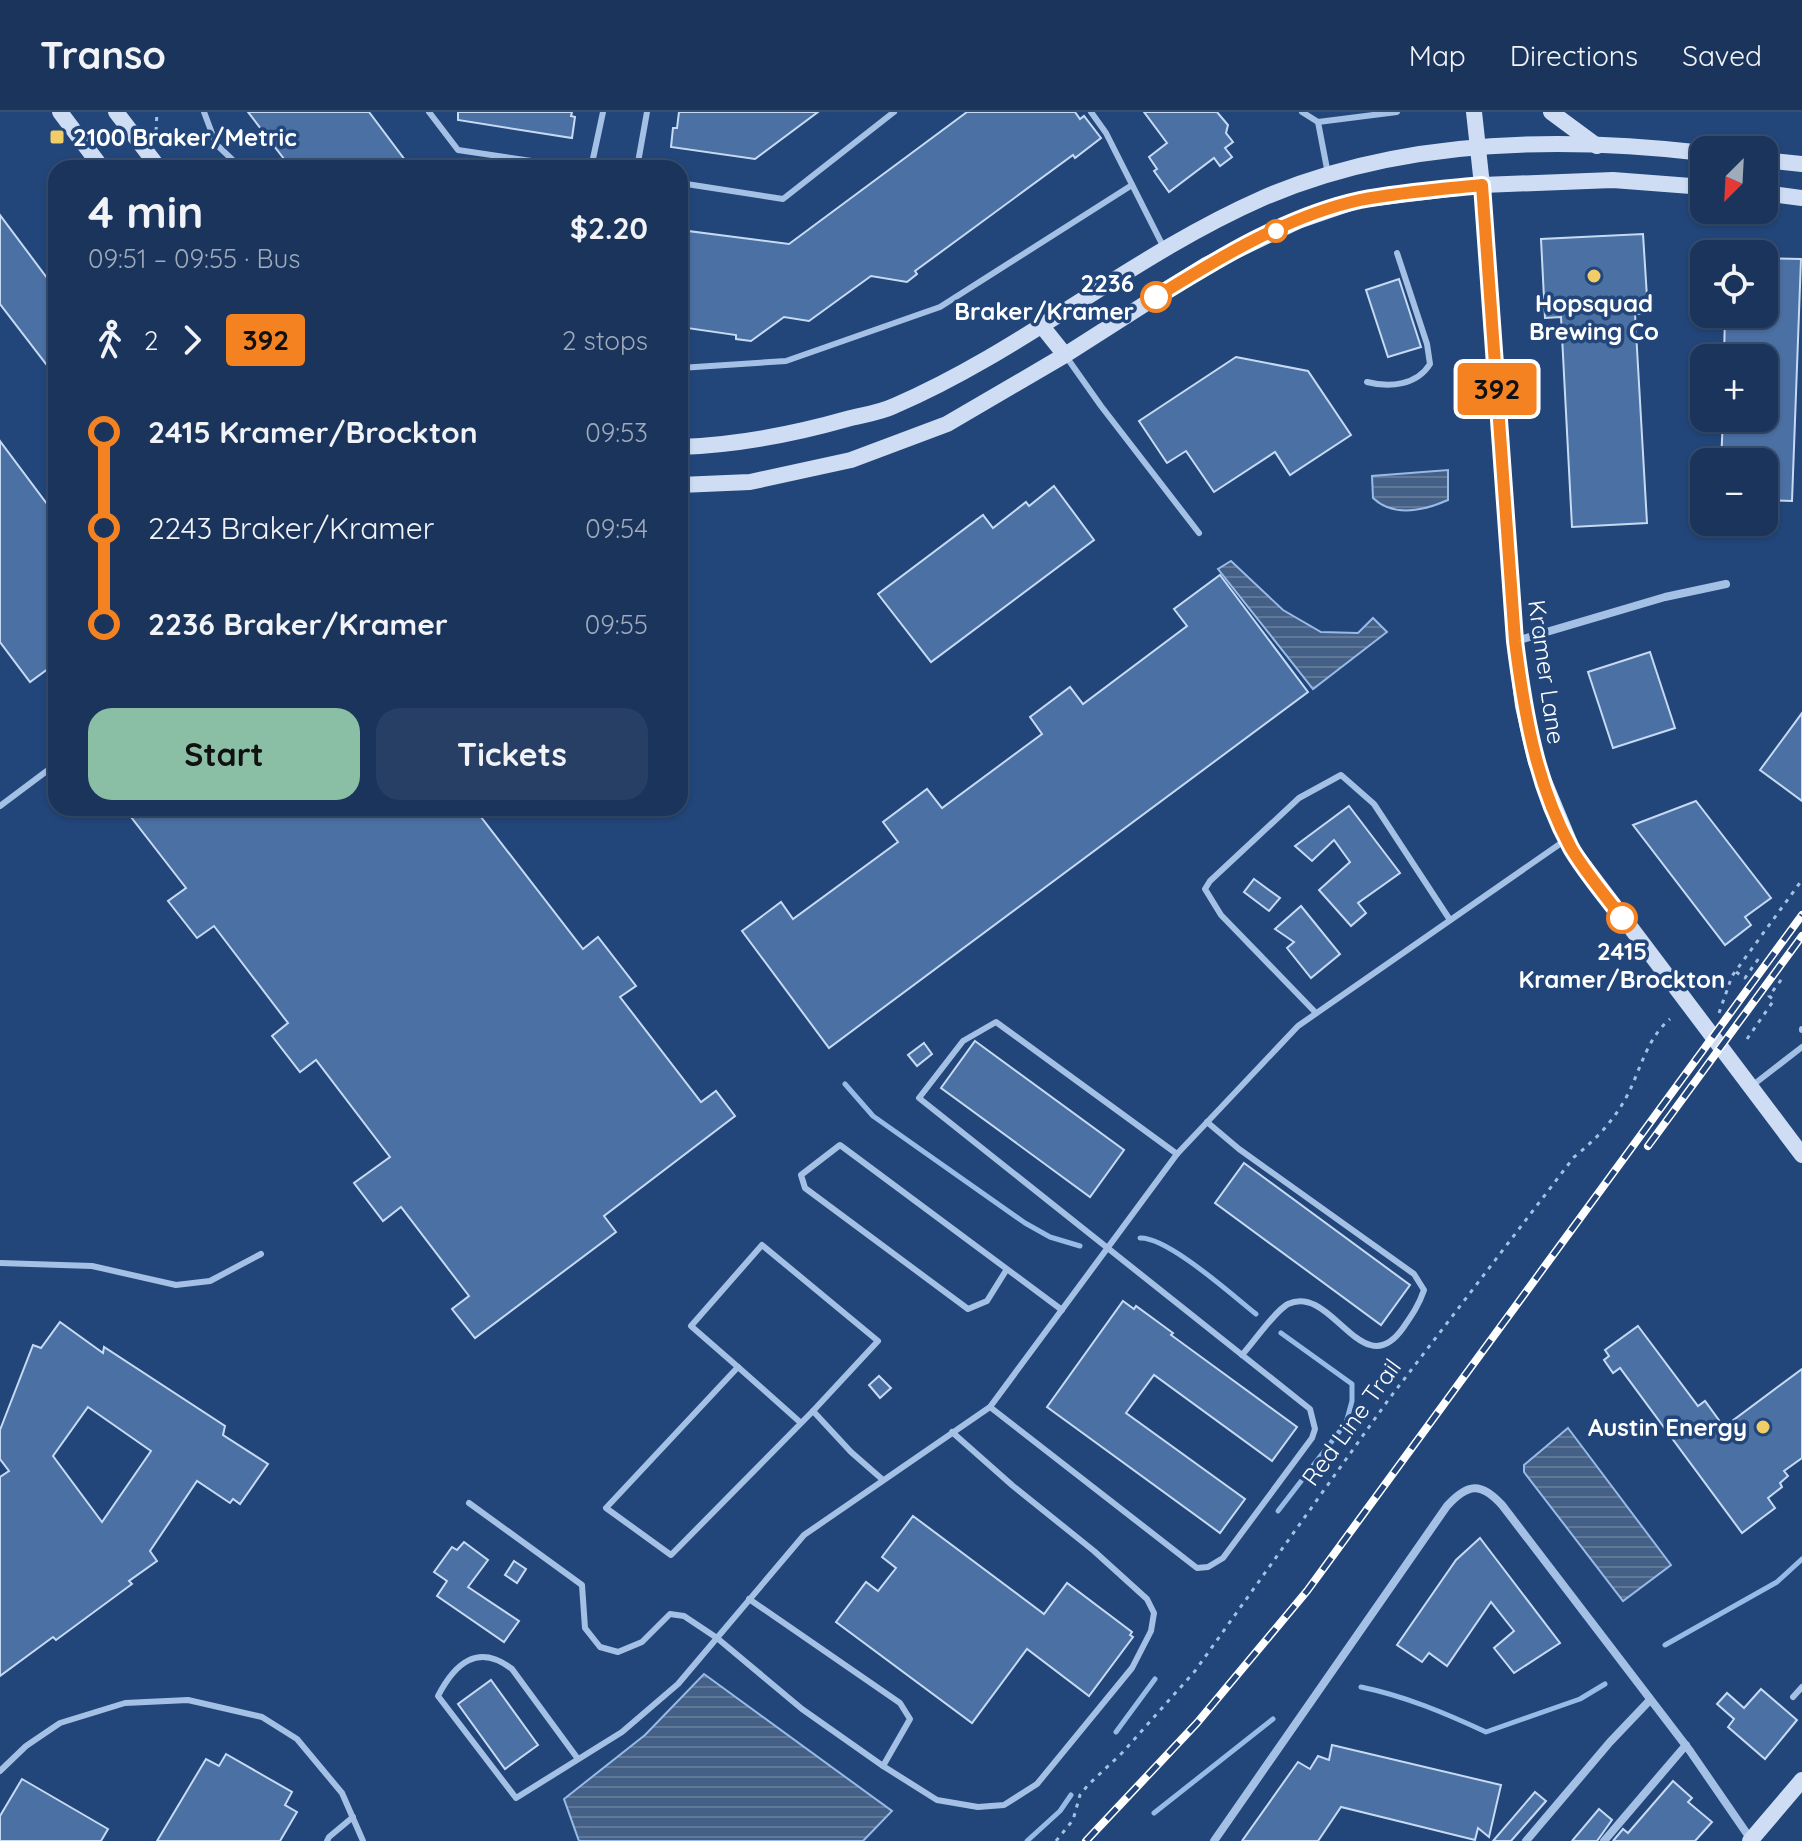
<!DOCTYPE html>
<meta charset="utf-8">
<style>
body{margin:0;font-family:Quicksand,sans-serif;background:#273f65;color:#f1f3f6;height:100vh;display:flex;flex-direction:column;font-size:30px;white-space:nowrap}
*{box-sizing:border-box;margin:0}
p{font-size:26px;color:#9faabb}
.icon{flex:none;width:44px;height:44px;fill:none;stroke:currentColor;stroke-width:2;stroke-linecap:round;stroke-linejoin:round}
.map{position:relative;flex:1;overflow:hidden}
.side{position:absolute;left:48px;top:48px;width:640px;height:656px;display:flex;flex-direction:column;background:#1a345c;border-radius:24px;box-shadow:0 2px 6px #0004,0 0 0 2px #384f72}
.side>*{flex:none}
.badge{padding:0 16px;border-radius:6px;font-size:28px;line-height:52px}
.needle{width:52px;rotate:204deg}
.fabs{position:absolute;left:1690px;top:24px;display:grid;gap:16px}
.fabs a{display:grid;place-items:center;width:88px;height:88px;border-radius:16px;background:#1a345c;box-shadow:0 2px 6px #0004,0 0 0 2px #384f72;font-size:40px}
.map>.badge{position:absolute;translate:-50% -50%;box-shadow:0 0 0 4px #fff}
.legs{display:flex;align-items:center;gap:12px;height:88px;padding:0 40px;font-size:26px}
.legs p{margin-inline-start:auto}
.summary{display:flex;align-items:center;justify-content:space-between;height:136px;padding:0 40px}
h1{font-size:44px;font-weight:800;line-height:60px}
.cta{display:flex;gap:16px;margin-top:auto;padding:16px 40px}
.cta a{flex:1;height:92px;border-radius:24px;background:#8abfa5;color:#111;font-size:32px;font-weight:800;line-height:92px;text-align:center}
.cta a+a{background:#273f65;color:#f1f3f6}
ul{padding:0 40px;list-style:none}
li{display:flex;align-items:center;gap:28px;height:96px;font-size:30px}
li i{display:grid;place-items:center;width:12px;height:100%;margin:0 10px;background:currentColor}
li i::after{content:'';width:20px;height:20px;margin:-10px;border:6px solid;border-radius:50%;background:#1a345c}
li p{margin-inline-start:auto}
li:first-child i{background:linear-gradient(#0000 50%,currentColor 0)}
li:last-child i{background:linear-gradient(currentColor 50%,#0000 0)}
header{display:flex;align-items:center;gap:48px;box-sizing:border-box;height:112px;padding:0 40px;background:#1a345c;border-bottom:2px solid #384f72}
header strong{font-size:38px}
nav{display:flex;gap:44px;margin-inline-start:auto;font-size:28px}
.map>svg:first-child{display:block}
</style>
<header>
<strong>Transo</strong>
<nav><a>Map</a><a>Directions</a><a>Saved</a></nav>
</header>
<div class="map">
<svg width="1802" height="1729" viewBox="0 0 1802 1729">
<defs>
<pattern id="water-rules" width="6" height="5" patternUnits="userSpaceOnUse" patternTransform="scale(2)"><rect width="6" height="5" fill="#456086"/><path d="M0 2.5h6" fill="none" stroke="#617898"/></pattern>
</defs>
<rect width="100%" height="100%" fill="#22467a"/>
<g fill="url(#water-rules)" stroke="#98bae6" stroke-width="2">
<path d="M1448 358V388C1423 399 1394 406 1373 386L1372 364Z"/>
<polygon points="1231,449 1283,498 1321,520 1358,521 1373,506 1387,520 1313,577 1218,457"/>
<polygon points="1568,1316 1671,1453 1623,1489 1524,1360 1524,1353"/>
<polygon points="704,1562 892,1699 863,1729 579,1729 564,1687 645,1623"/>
</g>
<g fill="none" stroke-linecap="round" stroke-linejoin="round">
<g stroke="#98bae6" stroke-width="5">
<polyline points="845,972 873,1004 1025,1111 1050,1125 1080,1134"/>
<path d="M1140 1126C1168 1125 1232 1183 1256 1202"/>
<polyline points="1278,1399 1346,1311 1352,1289 1352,1272 1281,1221"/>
<polyline points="1665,1533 1777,1470 1802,1447"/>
<path d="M1361 1575C1405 1584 1445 1601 1486 1620L1580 1587 1605 1572"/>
<polyline points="1116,1620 1155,1567"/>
<polyline points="1154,1701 1273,1607"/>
<polyline points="1027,1729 1060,1699 1071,1683"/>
</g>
</g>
<g fill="#4b70a3" stroke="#c7daf4" stroke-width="2" fill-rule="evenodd">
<polygon points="248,0 369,0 411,56 291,56"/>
<polygon points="458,0 572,0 571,4 575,5 572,26 458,8"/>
<polygon points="679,0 818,0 755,47 671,35 673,16 677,16"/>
<polygon points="967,0 1075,0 1080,7 1084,4 1101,26 1075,46 1073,43 915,159 917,162 907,170 871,164 809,209 784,205 751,229 736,227 736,223 680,215 680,118 789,132"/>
<polygon points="1144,0 1217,0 1228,13 1226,21 1233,30 1225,36 1232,45 1220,54 1214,46 1169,80 1154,59 1157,57 1149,45 1167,31"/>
<polygon points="0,103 56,178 56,265 0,192"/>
<polygon points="1643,122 1648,201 1635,202 1647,411 1572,415 1561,205 1545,206 1541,127"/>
<polygon points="1764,146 1801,147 1792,389 1764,388 1764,350 1721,350 1723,306 1764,306 1764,246 1724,246 1725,202 1764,202"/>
<polygon points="1399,167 1421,235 1388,245 1366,178"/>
<polygon points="1236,245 1308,259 1351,323 1290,363 1275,340 1214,380 1186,339 1167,351 1139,309"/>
<polygon points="0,329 56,404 56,551 30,570 0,530"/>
<polygon points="1054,374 1094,428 931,550 878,482 983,403 993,416 1026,390 1029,394"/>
<polygon points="1220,463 1308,580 829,936 742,819 781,790 793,807 898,730 883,710 927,677 942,696 1042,622 1030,605 1070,575 1083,592 1187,514 1174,497"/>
<polygon points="1650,540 1675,616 1613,636 1588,560"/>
<polygon points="1802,601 1802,689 1760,658"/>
<polygon points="1696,689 1771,786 1745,805 1751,813 1725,833 1633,713"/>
<polygon points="1349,694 1400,761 1358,791 1366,801 1351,814 1319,778 1350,750 1334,728 1312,749 1295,734"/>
<polygon points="124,696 474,696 583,837 598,825 636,874 620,885 701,990 716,979 735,1004 604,1104 616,1120 475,1226 452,1197 469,1184 401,1095 383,1109 354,1071 390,1045 316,948 300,960 272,924 288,911 214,814 197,826 168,789 186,776"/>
<polygon points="1254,767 1280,786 1269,799 1244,780"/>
<polygon points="1301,794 1340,842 1311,866 1287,836 1294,830 1275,817"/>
<polygon points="975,929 1124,1038 1090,1085 941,976"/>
<polygon points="924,931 932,942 917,954 908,943"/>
<polygon points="1244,1051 1410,1173 1381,1213 1215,1091"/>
<polygon points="1123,1189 1134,1197 1136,1194 1173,1221 1171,1223 1297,1315 1272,1349 1154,1263 1126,1301 1245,1387 1220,1421 1047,1295"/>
<path d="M60 1210 103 1241 104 1235 225 1314 223 1323 268 1352 240 1392 233 1387 230 1391 197 1369 150 1439 157 1449 129 1469 132 1472 56 1528 53 1525 0 1564V1365L9 1359 0 1347V1318L33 1233 41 1236ZM88 1295 151 1339 102 1410 53 1344Z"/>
<polygon points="1638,1214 1698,1294 1705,1289 1724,1315 1802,1257 1802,1346 1784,1359 1788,1364 1780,1371 1782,1375 1768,1386 1775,1396 1742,1421 1620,1256 1613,1261 1604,1248 1609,1244 1605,1238"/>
<polygon points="879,1264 891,1276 880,1286 869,1273"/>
<polygon points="913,1404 1044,1502 1067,1471 1132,1520 1130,1523 1133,1525 1089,1584 1027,1537 972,1611 836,1510 866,1470 878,1479 896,1456 882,1445"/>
<polygon points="1480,1426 1560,1531 1514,1561 1494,1536 1514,1519 1491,1490 1447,1554 1429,1541 1422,1550 1397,1533 1456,1448"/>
<polygon points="464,1430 488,1448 468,1475 519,1509 504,1530 437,1484 447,1469 434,1460 452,1435 457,1438"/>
<polygon points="514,1449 526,1457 517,1471 505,1463"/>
<polygon points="491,1568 538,1633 505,1657 458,1592"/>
<polygon points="1761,1577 1797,1608 1765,1647 1728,1615 1734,1607 1717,1592 1727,1581 1744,1596"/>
<polygon points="1332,1633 1501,1673 1489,1725 1478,1716 1475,1728 1341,1695 1318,1729 1242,1729 1298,1650 1310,1657 1318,1644 1329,1648"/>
<polygon points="226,1642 292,1680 285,1693 297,1700 280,1729 157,1729 206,1647 219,1654"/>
<polygon points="22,1667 108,1717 101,1729 0,1729 0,1704"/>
<polygon points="1673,1669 1692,1686 1688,1690 1712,1710 1695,1729 1613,1729 1623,1717 1628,1721"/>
<polygon points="1535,1680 1546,1689 1511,1729 1493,1729"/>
<polygon points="1599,1697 1612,1708 1597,1729 1572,1729"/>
</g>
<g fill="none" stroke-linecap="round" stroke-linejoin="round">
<g stroke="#a4c0e5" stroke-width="3" stroke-dasharray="4 6" stroke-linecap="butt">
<polyline points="156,19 157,0"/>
<polyline points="1736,860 1745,866 1759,846"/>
<polyline points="1719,901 1732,864 1802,768"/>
<polyline points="1747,927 1774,888 1769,884 1784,864"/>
<path d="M1056 1729 1073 1708 1080 1683 1088 1673 1122 1641 1195 1559 1389 1287 1574 1045C1598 1026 1617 1005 1630 978 1641 954 1649 924 1670 907"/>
</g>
<g stroke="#a4c0e5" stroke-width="6">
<polyline points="204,0 216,32 241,56"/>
<polyline points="429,0 458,38 579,56"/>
<polyline points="1091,0 1106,21 1163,134"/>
<polyline points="1302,0 1318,10 1397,0"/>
<polyline points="1318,10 1328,62"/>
<polyline points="591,56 603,0"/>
<polyline points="637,56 647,0"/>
<polyline points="680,71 783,87 894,0"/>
<polyline points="1065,243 1101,294 1199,421"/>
<polyline points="680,256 786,249 940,195 1132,73"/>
<path d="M1367 270C1390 276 1417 273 1430 252L1427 232 1397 141"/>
<polyline points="0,694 56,652"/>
<polyline points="1316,901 1221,803 1205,777 1210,769 1299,686 1341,663 1374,692 1450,808"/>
<polyline points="1802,917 1802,918"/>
<polyline points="1753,973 1802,935"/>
<path d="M1207 1010 1239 1037 1414 1162 1424 1178C1419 1193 1412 1203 1403 1216 1362 1274 1332 1171 1288 1192 1275 1199 1253 1231 1242 1243"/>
<polyline points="0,1151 92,1154 176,1173 210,1169 261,1142"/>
<polyline points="1007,1157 987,1189 968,1197 805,1076 801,1063 840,1033 1062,1198"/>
<polyline points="738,1255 691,1214 762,1133 878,1229 813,1299"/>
<polyline points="990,1295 1197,1456 1208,1455 1223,1446 1312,1326 1315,1317 1310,1297 919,986 963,929 996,910 1177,1042"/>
<polyline points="801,1311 738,1255 606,1396 671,1443 813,1299 851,1340 883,1368"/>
<polyline points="469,1391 582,1473 585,1516 600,1535 618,1540 642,1530 670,1502 684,1504 717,1526 802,1597 883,1654 937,1688 978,1695 1004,1693 1037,1672 1132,1556 1151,1519 1154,1501 1147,1487 1094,1439 1013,1374 952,1320"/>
<polyline points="749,1487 900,1591 910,1607 883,1654"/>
<polyline points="1793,1585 1802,1575"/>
<path d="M578 1647 512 1557C478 1531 455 1551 438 1584L516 1686 622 1620 678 1572 804 1423 990 1295 1177 1042 1298 914 1567 727"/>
<polyline points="0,1659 26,1634 60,1611 125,1591 188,1588 262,1605 297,1627 342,1681 363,1729"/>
<polyline points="327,1729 329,1725 353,1705"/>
</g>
<g stroke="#a4c0e5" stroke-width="8">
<polyline points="1516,529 1665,485 1726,472"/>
<path d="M1214 1729 1447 1394C1468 1371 1481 1370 1502 1393L1690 1639 1752 1729"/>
<polyline points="1526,1729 1610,1630 1650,1588"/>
<polyline points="1604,1729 1686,1633"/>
</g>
<g stroke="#ceddf4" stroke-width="16">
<polyline points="60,0 102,56"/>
<polyline points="116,0 159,56"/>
<polyline points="1474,0 1482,73 1515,529 1523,594 1536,650 1573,739 1802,1043"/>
<polyline points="1551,0 1597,34"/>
<polyline points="1764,48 1802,52"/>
<polyline points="1764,81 1802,86"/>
<polyline points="1041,213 1065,243"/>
<path d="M680 335C736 333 794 322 847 307 862 303 879 301 894 294 1024 238 1133 143 1263 86 1399 27 1559 24 1704 41"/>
<polyline points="680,373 750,370 851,348 947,312 1065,243 1206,153 1298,109 1359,88 1482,73 1613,68 1704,75"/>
<polyline points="1750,1729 1802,1668"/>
</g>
<g stroke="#fff" stroke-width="8">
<g id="rail">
<polyline points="1648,1034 1802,824"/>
<polyline points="1086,1729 1197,1611 1307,1479 1802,803"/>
</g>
</g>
<use href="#rail" stroke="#22467a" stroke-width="5" stroke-dasharray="15" stroke-linecap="butt"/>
</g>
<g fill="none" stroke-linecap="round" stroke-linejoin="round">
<g stroke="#fff" stroke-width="18">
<path id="line-1" d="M1156 185C1219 146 1287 104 1360 88 1400 80 1442 77 1482 73L1515 529C1524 600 1536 672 1571 736 1585 760 1605 783 1622 806"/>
</g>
<use href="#line-1" stroke="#f58220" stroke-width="12"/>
</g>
<g fill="#f0cd67" stroke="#22467a" stroke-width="3">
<rect x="49" y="17" width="16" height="16" rx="4"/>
<circle cx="1594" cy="164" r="8"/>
<circle cx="1763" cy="1315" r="8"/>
</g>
<g fill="#fff" stroke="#f58220" stroke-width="4">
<circle cx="1276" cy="119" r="10"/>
<circle cx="1156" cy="185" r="14"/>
<circle cx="1622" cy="806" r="14"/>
</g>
<g text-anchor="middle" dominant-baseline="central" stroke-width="7" stroke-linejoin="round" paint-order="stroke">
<g font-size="24" font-weight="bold" fill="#fff" stroke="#22467a" text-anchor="start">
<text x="73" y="25">2100 Braker/Metric</text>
<text x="1594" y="191" text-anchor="middle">Hopsquad<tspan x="1594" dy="28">Brewing Co</tspan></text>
<text x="1747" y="1315" text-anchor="end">Austin Energy</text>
</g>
<g font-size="24" font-weight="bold" fill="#fff" stroke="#22467a" text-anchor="end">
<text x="1134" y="171">2236<tspan x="1134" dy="28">Braker/Kramer</tspan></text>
<text x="1622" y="839" text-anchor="middle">2415<tspan x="1622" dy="28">Kramer/Brockton</tspan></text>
</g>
<g font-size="24" fill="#fff" stroke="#22467a">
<text transform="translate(1547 560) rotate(82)">Kramer Lane</text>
<text transform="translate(1351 1310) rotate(-54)">Red Line Trail</text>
</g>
</g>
</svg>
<div class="fabs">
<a><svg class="needle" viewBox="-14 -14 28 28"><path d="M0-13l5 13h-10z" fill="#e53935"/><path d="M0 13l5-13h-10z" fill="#9faabb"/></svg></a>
<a><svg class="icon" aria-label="locate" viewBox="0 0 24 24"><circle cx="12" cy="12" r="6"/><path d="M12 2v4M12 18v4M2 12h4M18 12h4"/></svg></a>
<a>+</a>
<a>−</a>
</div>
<b class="badge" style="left:1497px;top:277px;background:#f58220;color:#111">392</b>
<section class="side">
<div class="summary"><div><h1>4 min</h1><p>09:51 – 09:55 · Bus</p></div><b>$2.20</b></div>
<div class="legs"><svg class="icon" aria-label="walk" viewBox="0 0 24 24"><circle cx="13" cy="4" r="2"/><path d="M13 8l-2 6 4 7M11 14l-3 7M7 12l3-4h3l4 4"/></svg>2<svg class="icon" aria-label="forward" viewBox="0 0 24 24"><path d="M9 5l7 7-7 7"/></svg><b class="badge" style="background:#f58220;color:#111">392</b><p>2 stops</p></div>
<ul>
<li><i style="color:#f58220"></i><b>2415 Kramer/Brockton</b><p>09:53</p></li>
<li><i style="color:#f58220"></i><span>2243 Braker/Kramer</span><p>09:54</p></li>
<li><i style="color:#f58220"></i><b>2236 Braker/Kramer</b><p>09:55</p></li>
</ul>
<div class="cta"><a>Start</a><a>Tickets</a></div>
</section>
</div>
